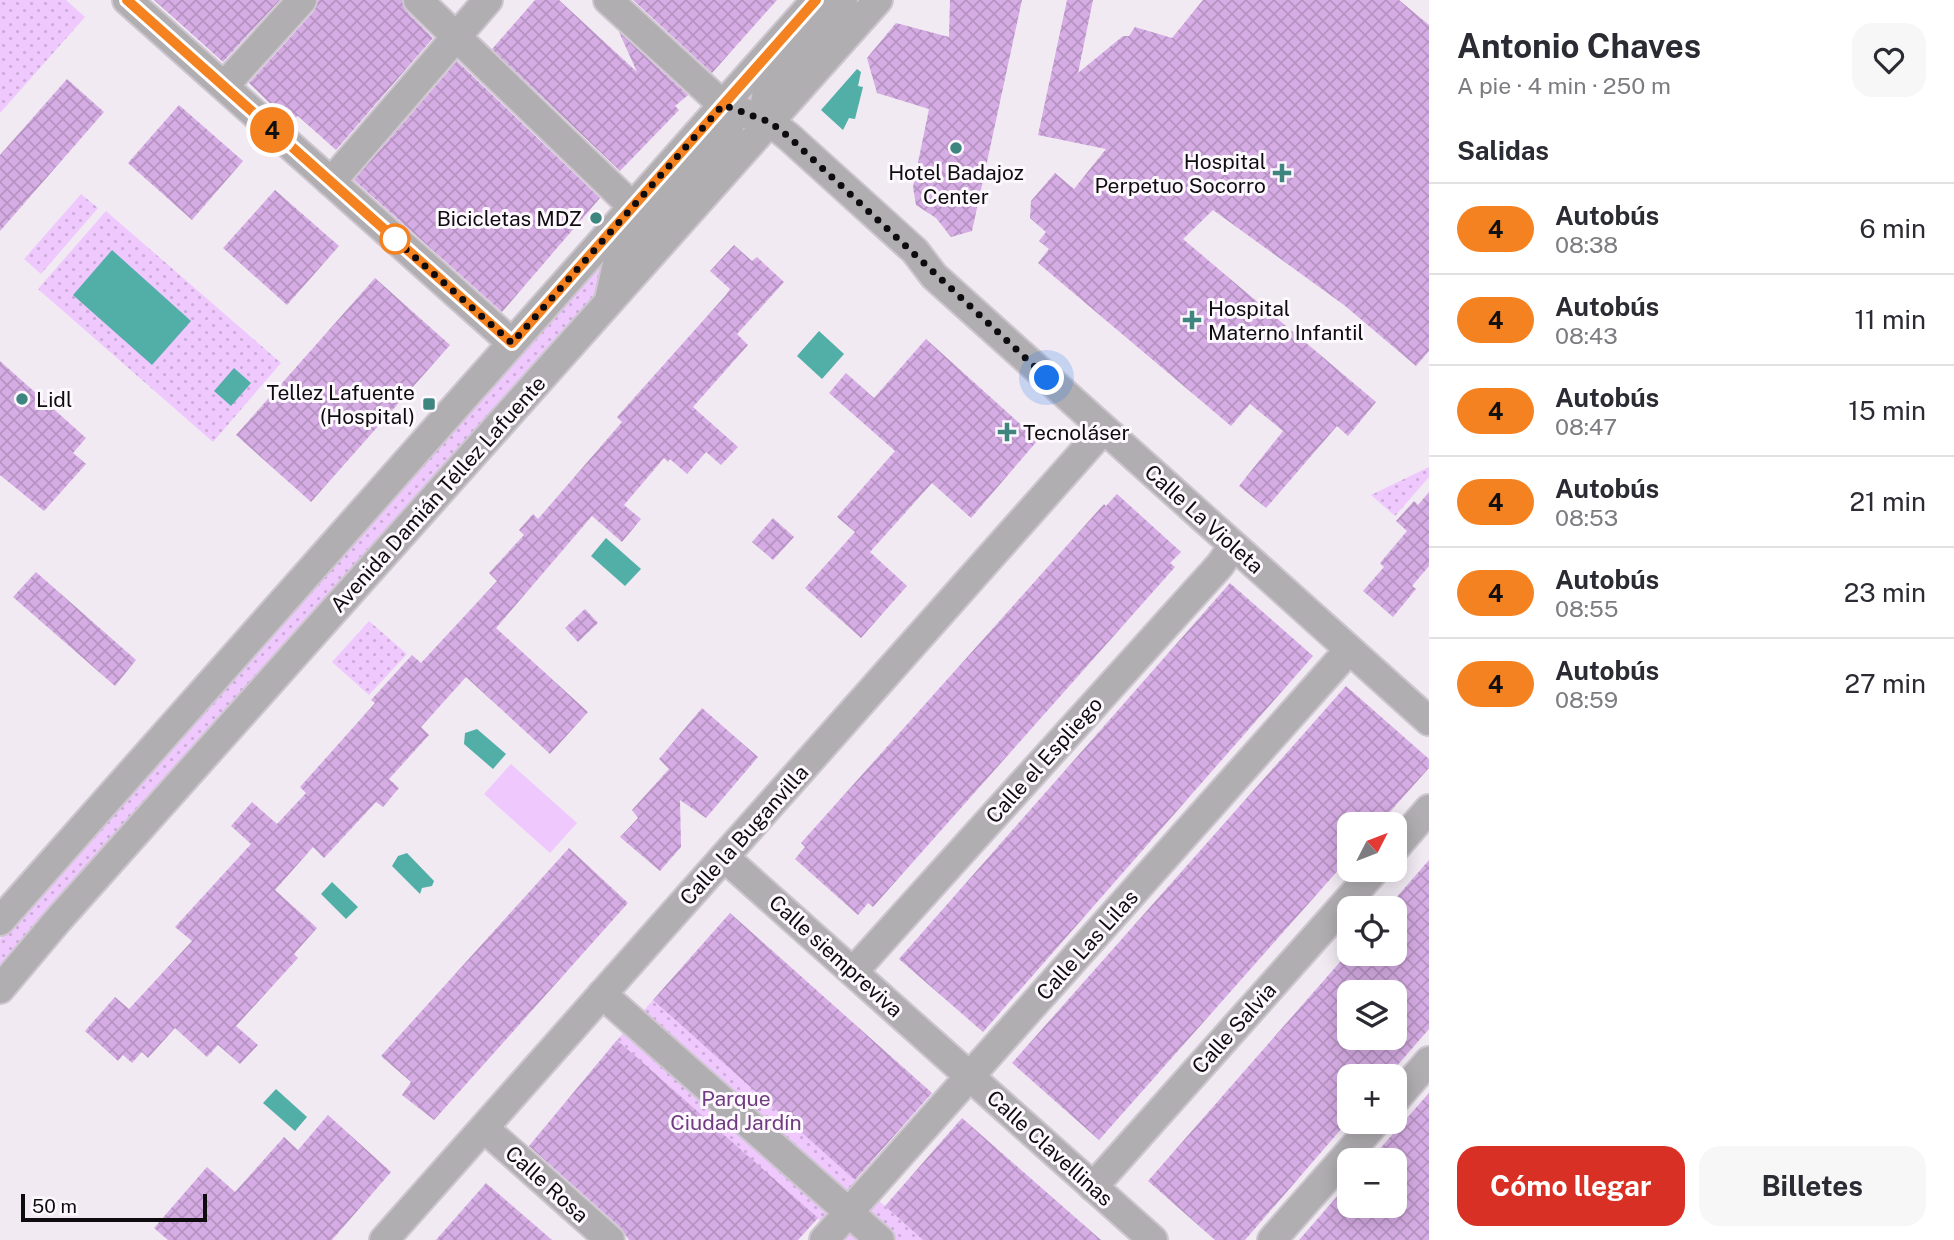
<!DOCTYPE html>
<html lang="es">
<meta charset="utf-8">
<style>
body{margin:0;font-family:"Public Sans",sans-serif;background:#f7f7f7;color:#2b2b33;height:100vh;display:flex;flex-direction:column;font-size:26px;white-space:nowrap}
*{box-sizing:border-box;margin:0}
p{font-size:23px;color:#7c7c81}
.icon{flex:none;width:38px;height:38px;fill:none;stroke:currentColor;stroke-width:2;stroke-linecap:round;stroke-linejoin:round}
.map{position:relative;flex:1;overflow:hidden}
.side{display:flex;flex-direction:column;background:#fff;width:525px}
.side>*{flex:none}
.badge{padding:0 14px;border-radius:23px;font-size:24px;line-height:46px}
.needle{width:46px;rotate:48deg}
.fabs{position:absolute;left:1337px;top:812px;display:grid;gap:14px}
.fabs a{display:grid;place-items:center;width:70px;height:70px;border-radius:14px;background:#fff;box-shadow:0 4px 18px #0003;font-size:35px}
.scale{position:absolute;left:21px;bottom:18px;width:186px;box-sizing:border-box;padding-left:7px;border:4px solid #0e0c0f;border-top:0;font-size:19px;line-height:24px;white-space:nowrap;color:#0e0c0f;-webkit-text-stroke:5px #fdf8fe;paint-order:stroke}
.you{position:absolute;width:35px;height:35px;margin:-18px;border:5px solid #fff;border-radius:50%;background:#1a73e8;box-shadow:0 0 0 10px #1a73e833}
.map>.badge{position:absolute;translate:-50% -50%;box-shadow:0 0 0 4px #fff}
h2{padding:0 28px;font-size:26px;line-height:63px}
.round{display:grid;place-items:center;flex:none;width:74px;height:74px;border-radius:21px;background:#f7f7f7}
.headline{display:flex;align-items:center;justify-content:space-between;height:119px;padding:0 28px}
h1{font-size:33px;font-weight:700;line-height:52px}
.action{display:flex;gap:14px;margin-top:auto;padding:14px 28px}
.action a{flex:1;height:80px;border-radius:21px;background:#d93025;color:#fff;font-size:28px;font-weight:700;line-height:80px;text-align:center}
.action a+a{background:#f7f7f7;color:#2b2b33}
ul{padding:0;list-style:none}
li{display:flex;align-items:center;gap:21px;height:91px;padding:0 28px;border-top:2px solid #e1e1e2}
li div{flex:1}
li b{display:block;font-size:26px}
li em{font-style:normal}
li .badge{min-width:77px;font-weight:700;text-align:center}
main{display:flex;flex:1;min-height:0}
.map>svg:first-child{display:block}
</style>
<main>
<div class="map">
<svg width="1429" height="1240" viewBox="0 0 1429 1240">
<defs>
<pattern id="green-dots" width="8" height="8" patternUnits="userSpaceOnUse" patternTransform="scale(1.75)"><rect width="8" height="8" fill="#efc8fd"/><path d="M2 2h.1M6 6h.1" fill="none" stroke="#ccabd8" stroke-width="1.8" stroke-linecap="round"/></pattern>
<pattern id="building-cross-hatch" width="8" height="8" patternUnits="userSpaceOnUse" patternTransform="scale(1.75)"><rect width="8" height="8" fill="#d6ace4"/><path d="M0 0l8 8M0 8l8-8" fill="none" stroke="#b693c2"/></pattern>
</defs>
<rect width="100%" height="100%" fill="#f1eaf3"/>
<g fill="url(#green-dots)">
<polygon points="0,0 66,0 85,17 0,113"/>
<polygon points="81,194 98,208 41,274 24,259"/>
<polygon points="106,211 281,363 213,442 38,289"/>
<polygon points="604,258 602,288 0,969 0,939"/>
<polygon points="1429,467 1429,477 1395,516 1371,495"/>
<polygon points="369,621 407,654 369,695 332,662"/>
<polygon points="653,1000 923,1240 842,1240 617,1040"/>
</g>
<polygon fill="#efc8fd" points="511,764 577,823 550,853 484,794"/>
<g fill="#52afa7">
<polygon points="857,69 861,72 858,86 863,87 855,119 849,118 843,130 821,110"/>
<polygon points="112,250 191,321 152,365 73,295"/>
<polygon points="819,331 844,354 822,379 797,356"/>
<polygon points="234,368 251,383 231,406 214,391"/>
<polygon points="606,538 641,569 625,586 591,556"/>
<polygon points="477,729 506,754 493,769 464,744 465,733"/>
<polygon points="407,853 434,881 432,886 422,888 420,894 392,866 398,856"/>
<polygon points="332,882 358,907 346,919 321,894"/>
<polygon points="276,1089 307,1117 295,1131 263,1103"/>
</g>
<g fill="url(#building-cross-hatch)" fill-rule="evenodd">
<polygon points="154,0 280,0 223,62"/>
<polygon points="318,0 402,0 406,11 433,38 336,150 298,116 288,121 249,83 314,11"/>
<polygon points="535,0 559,0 637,72 619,32 688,95 675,106 679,110 620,171 492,49"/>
<polygon points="633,0 777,0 712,73"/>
<polygon points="950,0 1022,0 972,231 951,237 936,218 916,205 913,187 929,109 877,93 867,58 896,23 949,37"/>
<polygon points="1067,0 1093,0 1078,73 1123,36 1129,36 1135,27 1172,38 1203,0 1399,0 1429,25 1429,351 1416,366 1344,305 1213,210 1183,239 1376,402 1348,436 1337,426 1266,508 1239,486 1283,431 1250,404 1231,426 1038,263 1049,249 1039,241 1046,232 1030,218 1031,201 1055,173 1074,189 1106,149 1038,135"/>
<polygon points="457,61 600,198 502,312 354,180"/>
<polygon points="67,79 104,112 0,231 0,155"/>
<polygon points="179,105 243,161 192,220 128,163"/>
<polygon points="275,190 339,246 287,305 223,248"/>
<polygon points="734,245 752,261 757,257 784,282 737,334 748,345 693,407 738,447 721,465 706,452 687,474 670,459 668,462 664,458 624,505 641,519 622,542 592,516 496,628 588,712 550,754 466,677 421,727 429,735 389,779 399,788 383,807 376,802 324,858 313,847 275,890 317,928 294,954 298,958 236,1026 258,1045 240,1064 218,1045 207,1057 175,1028 148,1058 142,1052 132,1063 123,1055 118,1061 85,1031 115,997 129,1009 192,941 175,927 251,844 231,826 252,802 277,824 306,793 300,787 375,703 371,700 412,655 421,663 497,581 489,573 524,535 519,530 533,514 538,519 622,422 617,417 726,295 730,289 710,271"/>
<polygon points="375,278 450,345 311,502 236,435"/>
<polygon points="926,339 1038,440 971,518 932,483 870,552 907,586 861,638 805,588 855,532 837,517 895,451 829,393 846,373 874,398"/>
<polygon points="0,361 86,438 73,453 86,464 44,511 0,475"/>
<polygon points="1429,492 1429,566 1412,586 1416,589 1393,617 1363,591 1384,567 1380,563 1407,531 1396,521 1414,501 1418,505"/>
<polygon points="1117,494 1181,552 1170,563 1175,567 873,907 868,903 858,915 795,859 805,847 801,843 1104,504 1106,506"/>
<polygon points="773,518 794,537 773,560 752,542"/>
<polygon points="36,572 136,660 115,686 13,597"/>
<polygon points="1230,583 1313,656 983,1032 899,959"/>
<polygon points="585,609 598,623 578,642 565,628"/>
<polygon points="1346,686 1429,759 1429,768 1379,824 1349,824 1349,858 1099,1140 1012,1063"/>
<polygon points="702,708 758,757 706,818 680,800 681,847 660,871 620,837 638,818 632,810 669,769 659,759"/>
<polygon points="569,848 628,903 434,1120 402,1095 411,1082 381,1056"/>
<path d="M1429 860V1029L1388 1076H1349V1120L1245 1240H1215L1148 1181 1347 954H1395V899ZM1349 992H1395V1038H1349Z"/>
<polygon points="730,913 932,1093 855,1180 653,1000"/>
<polygon points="617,1040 818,1218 798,1240 629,1240 621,1228 529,1146"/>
<polygon points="1429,1093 1429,1240 1299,1240 1349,1183 1349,1206 1395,1206 1395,1160 1370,1160"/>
<polygon points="328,1115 391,1172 332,1240 168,1240 154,1228 207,1167 235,1192 284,1137 298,1150"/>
<polygon points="962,1118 1101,1240 923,1240 885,1206"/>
<polygon points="486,1183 552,1240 436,1240"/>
</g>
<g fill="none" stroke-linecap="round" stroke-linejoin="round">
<g stroke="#cdc6cf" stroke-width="32">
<g id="minor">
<polyline points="127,0 512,343"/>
<polyline points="418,0 633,207"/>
<polyline points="608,0 723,105 731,122 721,145 617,264 609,300"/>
<polyline points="224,86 302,0"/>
<polyline points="723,105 770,122 789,137 915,251 934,276 1429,721"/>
<polyline points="770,122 765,103 768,85 843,0"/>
<polyline points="331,182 488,0"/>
<polyline points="1395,848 1429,809"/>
<polyline points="724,857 1153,1240"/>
<polyline points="0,921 816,0"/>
<polyline points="853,972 1220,565 1233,546"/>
<polyline points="0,989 58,920 878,0"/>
<polyline points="602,994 880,1240"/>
<polyline points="1395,1100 1429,1061"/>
<polyline points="484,1128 610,1240"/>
<polyline points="1093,1187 1375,870"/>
<polyline points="384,1240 1103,430"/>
<polyline points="824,1240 1349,650"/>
<polyline points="1272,1240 1376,1122"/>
</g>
</g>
<use href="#minor" stroke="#b1aeb2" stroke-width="28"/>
</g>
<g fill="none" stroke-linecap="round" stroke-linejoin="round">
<g stroke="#fff" stroke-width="16">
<polyline id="line" points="127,0 512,343 816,0"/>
</g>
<use href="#line" stroke="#f58220" stroke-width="10"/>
<polyline stroke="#0e0c0f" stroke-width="7" stroke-dasharray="0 12.6" points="395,239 391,236 512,343 723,105 770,122 789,137 1047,378"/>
</g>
<g fill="#3e857f" stroke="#fdf8fe" stroke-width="2.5">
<circle cx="956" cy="148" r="7"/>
<path d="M1278.5 162.5h7v7h7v7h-7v7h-7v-7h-7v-7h7z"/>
<circle cx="596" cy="218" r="7"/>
<path d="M1188.5 309.5h7v7h7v7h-7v7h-7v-7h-7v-7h7z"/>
<circle cx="22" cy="399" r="7"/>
<rect x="422" y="397" width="14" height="14" rx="3.5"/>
<path d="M1003.5 421.5h7v7h7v7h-7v7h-7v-7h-7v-7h7z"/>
</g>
<circle fill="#fff" stroke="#f58220" stroke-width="3.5" cx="395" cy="239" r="14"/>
<g text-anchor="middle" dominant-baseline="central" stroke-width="6" stroke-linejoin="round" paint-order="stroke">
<g font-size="21" fill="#0e0c0f" stroke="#fdf8fe" text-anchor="end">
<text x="1266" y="161">Hospital<tspan x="1266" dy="24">Perpetuo Socorro</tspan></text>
<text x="956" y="172" text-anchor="middle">Hotel Badajoz<tspan x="956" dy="24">Center</tspan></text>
<text x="582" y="218">Bicicletas MDZ</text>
<text x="1208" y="308" text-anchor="start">Hospital<tspan x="1208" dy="24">Materno Infantil</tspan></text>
<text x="415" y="392">Tellez Lafuente<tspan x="415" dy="24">(Hospital)</tspan></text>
<text x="36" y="399" text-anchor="start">Lidl</text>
<text x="1023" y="432" text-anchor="start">Tecnoláser</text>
</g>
<g font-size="21" fill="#0e0c0f" stroke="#fdf8fe">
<text transform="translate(438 494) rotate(-48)">Avenida Damián Téllez Lafuente</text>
<text transform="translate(1204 519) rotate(42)">Calle La Violeta</text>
<text transform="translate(1044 760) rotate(-48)">Calle el Espliego</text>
<text transform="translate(744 835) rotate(-48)">Calle la Buganvilla</text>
<text transform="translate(1087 945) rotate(-48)">Calle Las Lilas</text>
<text transform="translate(836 956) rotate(42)">Calle siempreviva</text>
<text transform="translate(1234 1028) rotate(-48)">Calle Salvia</text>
<text transform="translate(1050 1148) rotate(42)">Calle Clavellinas</text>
<text transform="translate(547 1184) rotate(42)">Calle Rosa</text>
</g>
<g font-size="21" fill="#6f3c7f" stroke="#fdf8fe">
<text x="736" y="1098">Parque<tspan x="736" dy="24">Ciudad Jardín</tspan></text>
</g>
</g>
</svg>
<div class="fabs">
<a><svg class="needle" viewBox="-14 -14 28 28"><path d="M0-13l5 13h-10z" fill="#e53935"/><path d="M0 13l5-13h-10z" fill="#7c7c81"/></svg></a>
<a><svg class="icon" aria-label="locate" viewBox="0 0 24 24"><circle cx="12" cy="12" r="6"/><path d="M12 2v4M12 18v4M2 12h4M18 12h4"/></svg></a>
<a><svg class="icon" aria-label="layers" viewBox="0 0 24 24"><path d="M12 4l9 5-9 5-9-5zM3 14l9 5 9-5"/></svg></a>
<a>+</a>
<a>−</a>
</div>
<div class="scale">50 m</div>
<div class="you" style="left:1047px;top:378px"></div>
<b class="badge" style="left:272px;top:130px;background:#f58220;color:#111">4</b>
</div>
<section class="side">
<div class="headline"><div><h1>Antonio Chaves</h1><p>A pie · 4 min · 250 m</p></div><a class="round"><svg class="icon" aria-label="heart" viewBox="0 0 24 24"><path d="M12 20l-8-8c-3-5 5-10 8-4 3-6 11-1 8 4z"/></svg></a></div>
<h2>Salidas</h2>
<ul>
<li><span class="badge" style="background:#f58220;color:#111">4</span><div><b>Autobús</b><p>08:38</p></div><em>6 min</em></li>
<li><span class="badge" style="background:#f58220;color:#111">4</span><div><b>Autobús</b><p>08:43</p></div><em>11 min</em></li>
<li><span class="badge" style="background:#f58220;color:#111">4</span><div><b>Autobús</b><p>08:47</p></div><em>15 min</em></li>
<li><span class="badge" style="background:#f58220;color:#111">4</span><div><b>Autobús</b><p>08:53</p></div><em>21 min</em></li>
<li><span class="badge" style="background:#f58220;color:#111">4</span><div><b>Autobús</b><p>08:55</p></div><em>23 min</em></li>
<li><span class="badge" style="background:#f58220;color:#111">4</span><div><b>Autobús</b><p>08:59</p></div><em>27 min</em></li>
</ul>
<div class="action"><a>Cómo llegar</a><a>Billetes</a></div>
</section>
</main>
